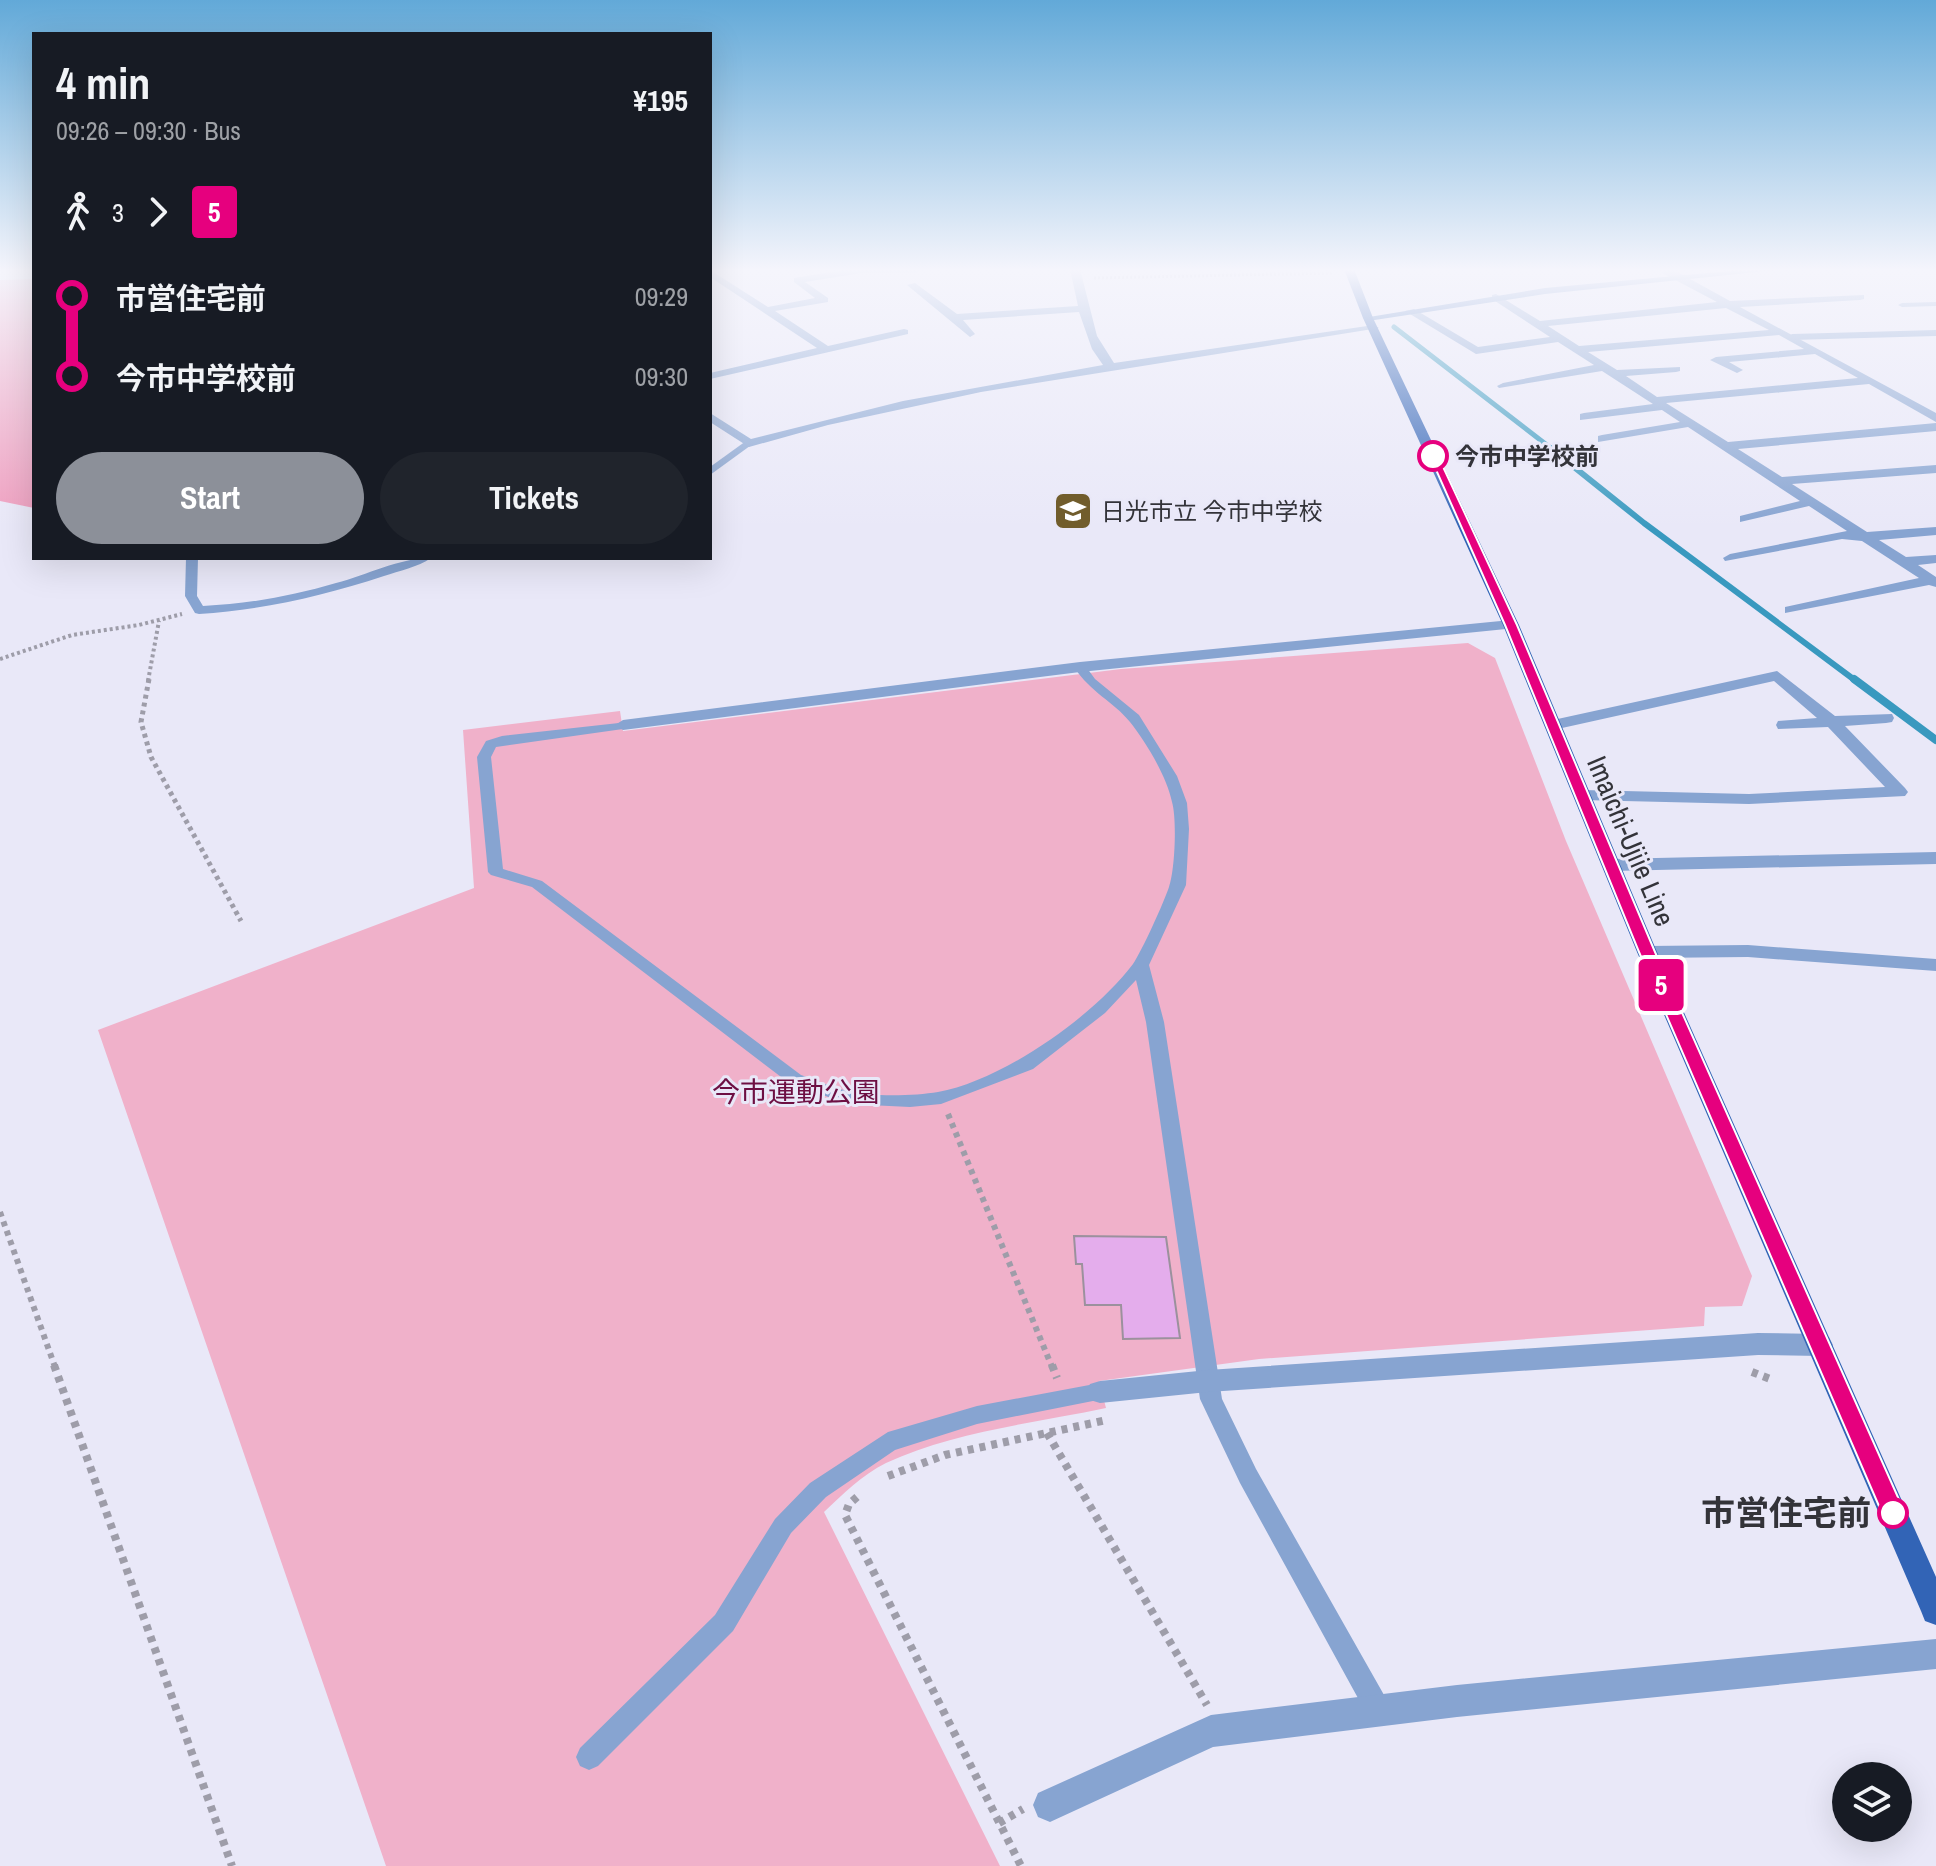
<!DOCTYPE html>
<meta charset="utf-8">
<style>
body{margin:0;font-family:"Archivo Narrow","Noto Sans JP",sans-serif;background:#20242c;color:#f1f3f6;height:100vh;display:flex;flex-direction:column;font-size:30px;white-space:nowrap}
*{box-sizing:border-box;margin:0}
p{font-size:26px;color:#9ea1a6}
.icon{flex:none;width:44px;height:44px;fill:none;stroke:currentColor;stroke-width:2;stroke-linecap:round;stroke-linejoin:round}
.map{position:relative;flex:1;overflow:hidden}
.details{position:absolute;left:32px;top:32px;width:680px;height:528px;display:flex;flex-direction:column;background:#171b24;border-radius:0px;box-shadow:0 8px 32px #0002}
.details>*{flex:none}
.badge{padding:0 16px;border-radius:6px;font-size:28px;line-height:52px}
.buttons{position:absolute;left:1832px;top:1762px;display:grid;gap:16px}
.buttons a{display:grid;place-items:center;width:80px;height:80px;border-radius:50%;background:#171b24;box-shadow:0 8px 32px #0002;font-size:40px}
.map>.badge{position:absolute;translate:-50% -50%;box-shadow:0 0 0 4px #fff}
.legs{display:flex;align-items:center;gap:12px;height:88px;padding:0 24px;font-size:26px}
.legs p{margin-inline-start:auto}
.summary{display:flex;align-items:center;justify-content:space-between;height:136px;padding:0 24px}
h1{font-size:44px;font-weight:700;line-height:60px}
.cta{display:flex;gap:16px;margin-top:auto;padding:16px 24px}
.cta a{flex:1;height:92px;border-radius:48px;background:#8c9099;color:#fff;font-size:32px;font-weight:700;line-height:92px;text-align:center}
.cta a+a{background:#20242c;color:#f1f3f6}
ul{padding:0 24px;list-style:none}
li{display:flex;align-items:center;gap:28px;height:80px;font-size:30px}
li i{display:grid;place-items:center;width:12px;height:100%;margin:0 10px;background:currentColor}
li i::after{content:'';width:20px;height:20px;margin:-10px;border:6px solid;border-radius:50%;background:#171b24}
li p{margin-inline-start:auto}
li:first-child i{background:linear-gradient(#0000 50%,currentColor 0)}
li:last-child i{background:linear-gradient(currentColor 50%,#0000 0)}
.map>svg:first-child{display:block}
</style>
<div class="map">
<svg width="1936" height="1866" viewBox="0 0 1936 1866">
<rect width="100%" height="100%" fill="#e9e8f8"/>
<path fill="#f0b1ca" d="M1468 643 1495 658 1566 841 1752 1276 1742 1306 1705 1307 1704 1326 1259 1359 1099 1381 1106 1408C1035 1423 952 1432 886 1463 862 1475 843 1494 824 1512L1000 1866H386L98 1030 474 888 463 730 620 711 623 731 1121 669Z"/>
<polygon fill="#ef9ebf" points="34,279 34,508 0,501 0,280"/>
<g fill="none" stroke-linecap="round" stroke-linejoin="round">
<polyline stroke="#3999bf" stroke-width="5" points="1394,327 1552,449"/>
<polyline stroke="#3999bf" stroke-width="6" points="1549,447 1644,523 1856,681"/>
<polyline stroke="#3999bf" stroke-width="8" points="1854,679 1936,740"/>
</g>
<polygon fill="#e4adec" stroke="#9b919d" stroke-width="2" points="1074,1236 1166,1237 1180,1338 1123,1339 1121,1305 1085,1305 1082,1264 1076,1264"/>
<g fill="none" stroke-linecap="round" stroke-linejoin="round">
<polyline stroke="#9e9da9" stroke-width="3" stroke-dasharray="2 2" stroke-linecap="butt" points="1094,278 1332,273"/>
<g stroke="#9e9da9" stroke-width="4" stroke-dasharray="3 3" stroke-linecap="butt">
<polyline points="0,659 72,635 139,625 182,614"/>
<polyline points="148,681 159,621"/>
</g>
<polyline stroke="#9e9da9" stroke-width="5" stroke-dasharray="4 4" stroke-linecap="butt" points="149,679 141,722 151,757 241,921"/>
<g stroke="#9e9da9" stroke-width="6" stroke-dasharray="5 5" stroke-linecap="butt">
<polyline points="948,1114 1052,1367"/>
<polyline points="0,1212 55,1367"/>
</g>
<g stroke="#9e9da9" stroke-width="8" stroke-dasharray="6 6" stroke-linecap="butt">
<polyline points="54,1365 232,1866"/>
<polyline points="1052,1365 1057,1378"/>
<polyline points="1752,1372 1773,1380"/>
<polyline points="1047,1433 1207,1705"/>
<polyline points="888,1476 945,1455 1107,1420"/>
<polyline points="857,1497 849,1504 845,1515 1021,1866"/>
<polyline points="999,1823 1023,1809"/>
</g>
<g fill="#87a4d1" fill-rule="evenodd">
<polygon points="1936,302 1936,306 1902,307 1898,305 1902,303"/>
<polygon points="1936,330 1936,336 1792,340 1788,337 1792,334"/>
<polygon points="746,441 754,443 710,475 710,467"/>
<path d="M186 558H198L197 596 203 606C248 604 292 596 336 583 367 575 399 558 431 558 418 567 399 571 384 576 323 596 263 610 199 614L195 613 185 596Z"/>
<path d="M1080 663 1084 664 1095 679 1139 715 1177 776 1187 803 1189 829 1186 885 1149 965 1164 1022 1222 1399 1256 1469 1388 1702 1392 1711 1388 1720 1379 1724 1370 1720 1240 1483 1200 1399 1146 1022 1136 980 1105 1013 1033 1069 941 1104 910 1107 848 1104 789 1083 532 887 491 875 488 872 477 757 486 741 502 736 628 722 630 725 623 729 496 747 491 757 503 869 542 881 801 1075C816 1080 832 1087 847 1091 871 1097 914 1096 938 1092 1002 1081 1094 1016 1133 964 1142 951 1164 902 1169 887 1175 870 1177 819 1172 802 1167 777 1146 742 1130 722 1113 701 1091 693 1074 667Z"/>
<polygon points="1100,1383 1108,1386 1111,1392 1108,1398 977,1424 895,1450 826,1497 791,1533 733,1631 598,1766 589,1770 580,1766 576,1757 580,1748 715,1615 775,1519 810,1483 888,1432 977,1406"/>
</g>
<g fill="#87a4d1" fill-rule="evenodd">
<polygon points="851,269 923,269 918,272 861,273 805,282 828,298 828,302 775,311 828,346 904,329 908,330 908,334 710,379 710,373 817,348 710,277 710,270 768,307 815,298 794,282 794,278"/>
<polygon points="1070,269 1080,269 1097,336 1114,363 1374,325 1379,328 981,392 828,425 749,447 710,422 710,413 751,439 903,401 1103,365 1092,349 1079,312 963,320 975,334 970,337 907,285 915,283 957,314 1078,306"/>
<path d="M1662 269H1672L1730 301 1864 295V299L1860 300 1740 307 1936 413V422L1869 384 1666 403 1728 442 1936 423V431L1738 449 1782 477 1936 465V473L1792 484 1867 532 1936 527V535L1879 540 1906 557 1936 555V563L1918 565 1936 577V587L1929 585 1785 613V607L1919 578 1862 541 1842 539 1725 561 1723 558 1730 554 1847 531 1809 506 1740 522V516L1800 501 1688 427 1598 442V436L1602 435 1680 422 1662 410 1580 420V414L1584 413 1653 404 1602 371 1499 388 1497 386 1503 383 1594 365 1558 342 1476 354 1405 311 1414 309 1478 347 1550 337 1492 299V295L1496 294 1540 321 1717 302 1664 274ZM1726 308 1769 330 1579 346 1548 326ZM1779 335 1804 349 1716 357 1710 360 1737 373 1743 370 1729 362 1815 354 1858 378 1657 397 1626 376 1676 372 1680 371V367L1617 370 1588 352Z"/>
<polygon points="1511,620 1516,622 1516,628 1080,672 623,730 615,725 623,720 1080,662"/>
<polygon points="1777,671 1835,716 1892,714 1894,718 1892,722 1886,723 1845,726 1905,788 1908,792 1905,796 1749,804 1582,800 1573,795 1582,790 1749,794 1885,787 1828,727 1778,729 1776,725 1778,721 1817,718 1774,681 1553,730 1545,725 1553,720"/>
<polygon points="1936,852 1936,864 1611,871 1602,865 1611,859"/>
<polygon points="1748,945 1936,959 1936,971 1748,957 1647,958 1637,952 1647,946"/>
<polygon points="1758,1333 1820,1334 1829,1337 1833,1345 1829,1353 1820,1356 1758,1355 1208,1392 1100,1403 1090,1400 1086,1392 1090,1384 1100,1381 1208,1370"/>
<polygon points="1936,1639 1936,1669 1457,1717 1213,1747 1050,1822 1038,1817 1033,1805 1038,1793 1211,1715 1457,1685"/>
</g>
<polygon fill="#5680c2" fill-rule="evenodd" points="1751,269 1784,269 1545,294 1368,321 1363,318 1545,288"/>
<polygon fill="#3264b6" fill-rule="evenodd" points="1344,269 1354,269 1373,318 1519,625 1657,952 1936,1577 1936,1625 1925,1621 1921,1611 1637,952 1503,625 1363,318"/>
</g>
<linearGradient id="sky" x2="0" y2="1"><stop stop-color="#62a9d8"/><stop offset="0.51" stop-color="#f5f5fc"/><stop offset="1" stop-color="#f5f5fc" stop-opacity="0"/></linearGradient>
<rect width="1936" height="530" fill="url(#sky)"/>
<polygon fill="#e6007e" stroke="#fff" stroke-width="2" points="1429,454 1438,456 1517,625 1655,952 1905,1513 1901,1520 1893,1523 1885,1520 1882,1513 1639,952 1505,625"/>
<defs>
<g id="school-square" transform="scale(2)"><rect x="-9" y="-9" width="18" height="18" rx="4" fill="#715d2c" stroke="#e9e8f8"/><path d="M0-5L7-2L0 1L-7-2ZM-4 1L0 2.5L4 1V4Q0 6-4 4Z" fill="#fff"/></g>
</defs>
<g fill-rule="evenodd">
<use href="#school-square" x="1073" y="511"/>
</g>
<g fill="#fff" stroke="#e6007e" stroke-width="4">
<circle cx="1433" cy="456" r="14"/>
<circle cx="1893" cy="1513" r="14"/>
</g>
<g text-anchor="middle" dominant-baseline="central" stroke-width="6" stroke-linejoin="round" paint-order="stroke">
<g font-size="24" font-weight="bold" fill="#333339" stroke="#e9e8f8" text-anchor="start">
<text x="1455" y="456">今市中学校前</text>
</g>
<g font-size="24" fill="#333339" stroke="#e9e8f8" text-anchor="start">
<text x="1101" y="511">日光市立 今市中学校</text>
</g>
<g font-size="28" fill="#333339" stroke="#e9e8f8">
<text transform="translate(1631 841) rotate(67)">Imaichi-Ujiie Line</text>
</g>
<g font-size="28" fill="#6d0f43" stroke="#e9e8f8">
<text x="796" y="1092">今市運動公園</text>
</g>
<g font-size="34" font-weight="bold" fill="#333339" stroke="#e9e8f8" text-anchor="end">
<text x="1871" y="1513">市営住宅前</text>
</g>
</g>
</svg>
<div class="buttons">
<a><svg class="icon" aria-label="layers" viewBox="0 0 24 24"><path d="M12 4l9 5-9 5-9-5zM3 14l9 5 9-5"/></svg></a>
</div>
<b class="badge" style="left:1661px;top:985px;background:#e6007e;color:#fff">5</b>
<section class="details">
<div class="summary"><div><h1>4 min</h1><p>09:26 – 09:30 · Bus</p></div><b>¥195</b></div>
<div class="legs"><svg class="icon" aria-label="walk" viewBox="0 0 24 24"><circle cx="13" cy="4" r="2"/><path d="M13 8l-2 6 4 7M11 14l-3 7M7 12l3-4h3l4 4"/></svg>3<svg class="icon" aria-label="forward" viewBox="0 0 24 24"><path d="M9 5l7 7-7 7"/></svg><b class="badge" style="background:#e6007e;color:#fff">5</b></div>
<ul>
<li><i style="color:#e6007e"></i><b>市営住宅前</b><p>09:29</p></li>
<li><i style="color:#e6007e"></i><b>今市中学校前</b><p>09:30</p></li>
</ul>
<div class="cta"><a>Start</a><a>Tickets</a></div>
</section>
</div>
